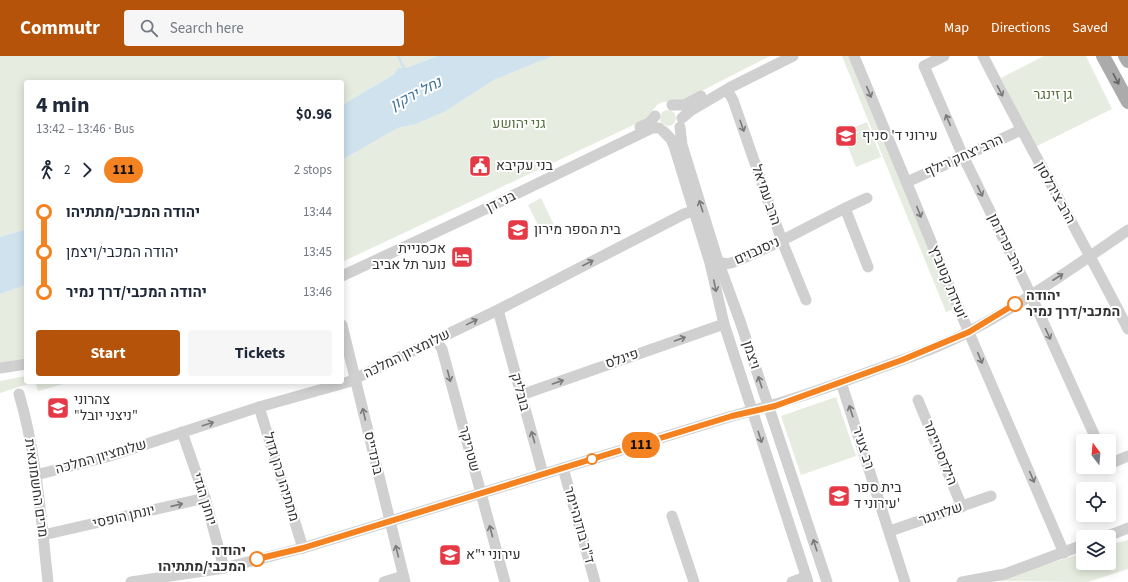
<!DOCTYPE html>
<meta charset="utf-8">
<style>
body{margin:0;font-family:"Source Sans 3",Heebo,sans-serif;background:#f6f6f7;color:#1f2937;height:100vh;display:flex;flex-direction:column;font-size:15px;white-space:nowrap}
*{box-sizing:border-box;margin:0}
p{font-size:13px;color:#747a83}
.icon{flex:none;width:22px;height:22px;fill:none;stroke:currentColor;stroke-width:2;stroke-linecap:round;stroke-linejoin:round}
.map{position:relative;flex:1;overflow:hidden}
.sheet{position:absolute;left:24px;top:24px;width:320px;height:304px;display:flex;flex-direction:column;background:#fff;border-radius:4px;box-shadow:0 2px 10px #0003}
.sheet>*{flex:none}
.badge{padding:0 8px;border-radius:13px;font-size:14px;line-height:26px}
.needle{width:26px;rotate:344deg}
.buttons{position:absolute;left:1076px;top:378px;display:grid;gap:8px}
.buttons a{display:grid;place-items:center;width:40px;height:40px;border-radius:4px;background:#fff;box-shadow:0 2px 10px #0003;font-size:20px}
.map>.badge{position:absolute;translate:-50% -50%;box-shadow:0 0 0 2px #fff}
.legs{display:flex;align-items:center;gap:6px;height:44px;padding:0 12px;font-size:13px}
.legs p{margin-inline-start:auto}
.overview{display:flex;align-items:center;justify-content:space-between;height:68px;padding:0 12px}
h1{font-size:22px;font-weight:700;line-height:30px}
.button{display:flex;gap:8px;margin-top:auto;padding:8px 12px}
.button a{flex:1;height:46px;border-radius:4px;background:#b45309;color:#fff;font-size:16px;font-weight:700;line-height:46px;text-align:center}
.button a+a{background:#f6f6f7;color:#1f2937}
ul{padding:0 12px;list-style:none}
li{display:flex;align-items:center;gap:14px;height:40px;font-size:15px}
li i{display:grid;place-items:center;width:6px;height:100%;margin:0 5px;background:currentColor}
li i::after{content:'';width:10px;height:10px;margin:-5px;border:3px solid;border-radius:50%;background:#fff}
li p{margin-inline-start:auto}
li:first-child i{background:linear-gradient(#0000 50%,currentColor 0)}
li:last-child i{background:linear-gradient(currentColor 50%,#0000 0)}
header{display:flex;align-items:center;gap:24px;box-sizing:border-box;height:56px;padding:0 20px;background:#b45309;color:#fff}
header strong{font-size:19px}
nav{display:flex;gap:22px;margin-inline-start:auto;font-size:14px}
.search{width:280px;height:36px;background:#f6f6f7;display:flex;align-items:center;gap:10px;box-sizing:border-box;padding:0 14px;border-radius:4px;color:#747a83;font-size:15px}
.map>svg:first-child{display:block}
</style>
<header>
<strong>Commutr</strong>
<div class="search"><svg class="icon" aria-label="search" viewBox="0 0 24 24"><circle cx="10" cy="10" r="6"/><path d="M15 15l6 6"/></svg>Search here</div>
<nav><a>Map</a><a>Directions</a><a>Saved</a></nav>
</header>
<div class="map">
<svg width="1128" height="526" viewBox="0 0 1128 526">
<rect width="100%" height="100%" fill="#fff"/>
<g fill="#e6ecdf">
<polygon points="0,0 437,0 406,12 398,12 393,19 342,49 342,26 26,26 26,173 0,181"/>
<polygon points="553,0 770,0 682,45 663,46 658,48 644,64 342,206 342,104 398,72 416,68 444,56 494,24"/>
<polygon points="842,0 851,0 954,253 946,256"/>
<polygon points="1044,0 1086,0 1112,53 1035,91 1001,22"/>
<circle cx="668" cy="62" r="8"/>
<polygon points="867,66 881,101 856,111 842,76"/>
<polygon points="541,142 554,169 541,175 528,149"/>
<polygon points="26,229 26,302 0,307 0,238"/>
<polygon points="26,320 26,326 71,326 38,335 35,326 0,337 0,325"/>
<polygon points="836,341 856,400 801,419 781,360"/>
<polygon points="1128,484 1128,513 1088,526 991,525 1083,497 1083,507 1109,507 1109,489"/>
</g>
<g fill="#cfe2ee">
<polygon points="437,0 553,0 494,24 444,56 416,68 398,72 342,104 342,49 393,19 398,12 406,12"/>
<polygon points="26,173 26,229 0,238 0,181"/>
</g>
<g fill="none" stroke-linecap="round" stroke-linejoin="round">
<polyline stroke="#cfe2ee" stroke-width="2.5" points="398,0 405,14"/>
<g stroke="#d0d0d0" stroke-width="11">
<polyline points="854,0 967,272 1064,497"/>
<polyline points="944,0 924,10 963,100 1029,235 1097,385"/>
<path d="M983 0C1030 92 1081 181 1128 273"/>
<polyline points="727,34 733,44 782,185 806,244"/>
<polyline points="672,49 684,49 701,40"/>
<polyline points="682,62 690,55 731,31 793,0"/>
<polyline points="640,71 649,67 655,60"/>
<polyline points="680,71 682,89 718,205 740,265 827,526"/>
<polyline points="663,75 671,83 674,90 710,207 724,268 808,526"/>
<polyline points="907,126 1021,74"/>
<polyline points="845,152 868,211"/>
<path d="M713 207C719 205 725 209 731 207 778 190 821 162 867 142"/>
<polyline points="342,220 479,156 652,72 659,72"/>
<polyline points="498,254 543,418"/>
<polyline points="342,269 405,526"/>
<polyline points="436,284 442,293 505,526"/>
<polyline points="0,312 26,308"/>
<polyline points="841,326 905,526"/>
<path d="M19 338C37 399 41 463 48 526"/>
<polyline points="521,339 724,268"/>
<polyline points="918,344 962,451"/>
<polyline points="259,351 303,492"/>
<polyline points="182,376 205,442 224,512"/>
<polyline points="1109,408 1128,400"/>
<polyline points="563,412 595,526"/>
<polyline points="36,419 110,400 259,351 348,326 498,254 684,158 693,155"/>
<polyline points="672,460 694,526"/>
<polyline points="890,475 991,440"/>
<polyline points="43,479 205,442"/>
<polyline points="1105,481 1128,472"/>
<path d="M131 526 224 512 303 492 732 360C782 348 829 331 877 313 907 302 941 291 970 275 1025 246 1077 209 1128 174"/>
<polyline points="384,526 403,520"/>
<polyline points="792,526 806,521"/>
<polyline points="962,526 1005,518 1083,489"/>
</g>
<g stroke="#ababab" stroke-width="14">
<polyline points="1103,0 1128,46"/>
<polyline points="1125,0 1128,5"/>
</g>
</g>
<defs><path id="oneway-shaft" d="M-6 0H5M1.5-3L5.5 0L1.5 3" fill="none" stroke-width="1.6" stroke-linecap="round" stroke-linejoin="round"/></defs>
<use stroke="#636363" href="#oneway-shaft" transform="translate(1116 23) rotate(62)"/>
<g stroke="#7a7a7a">
<use href="#oneway-shaft" transform="translate(1000 35) rotate(63)"/>
<use href="#oneway-shaft" transform="translate(869 36) rotate(67)"/>
<use href="#oneway-shaft" transform="translate(948 64) rotate(-113)"/>
<use href="#oneway-shaft" transform="translate(742 70) rotate(71)"/>
<use href="#oneway-shaft" transform="translate(980 135) rotate(64)"/>
<use href="#oneway-shaft" transform="translate(701 150) rotate(-107)"/>
<use href="#oneway-shaft" transform="translate(919 156) rotate(68)"/>
<use href="#oneway-shaft" transform="translate(588 207) rotate(-27)"/>
<use href="#oneway-shaft" transform="translate(1058 221) rotate(-33)"/>
<use href="#oneway-shaft" transform="translate(715 230) rotate(78)"/>
<use href="#oneway-shaft" transform="translate(472 266) rotate(-26)"/>
<use href="#oneway-shaft" transform="translate(1048 278) rotate(65)"/>
<use href="#oneway-shaft" transform="translate(680 283) rotate(-19)"/>
<use href="#oneway-shaft" transform="translate(980 302) rotate(67)"/>
<use href="#oneway-shaft" transform="translate(449 320) rotate(75)"/>
<use href="#oneway-shaft" transform="translate(558 326) rotate(-19)"/>
<use href="#oneway-shaft" transform="translate(760 326) rotate(-108)"/>
<use href="#oneway-shaft" transform="translate(851 355) rotate(-108)"/>
<use href="#oneway-shaft" transform="translate(364 358) rotate(-103)"/>
<use href="#oneway-shaft" transform="translate(208 368) rotate(-18)"/>
<use href="#oneway-shaft" transform="translate(533 381) rotate(-106)"/>
<use href="#oneway-shaft" transform="translate(760 381) rotate(72)"/>
<use href="#oneway-shaft" transform="translate(1032 421) rotate(67)"/>
<use href="#oneway-shaft" transform="translate(177 449) rotate(-13)"/>
<use href="#oneway-shaft" transform="translate(491 475) rotate(-105)"/>
<use href="#oneway-shaft" transform="translate(815 489) rotate(-108)"/>
<use href="#oneway-shaft" transform="translate(397 495) rotate(-104)"/>
</g>
<g fill="none" stroke-linecap="round" stroke-linejoin="round">
<g stroke="#fff" stroke-width="9">
<polyline id="line-1" points="257,503 303,492 732,360 775,350 902,304 969,276 1015,248"/>
</g>
<use href="#line-1" stroke="#f58220" stroke-width="6"/>
</g>
<defs>
<g id="school-square" transform="scale(1.15)"><rect x="-9" y="-9" width="18" height="18" rx="4" fill="#e63946" stroke="#fff"/><path d="M0-5L7-2L0 1L-7-2ZM-4 1L0 2.5L4 1V4Q0 6-4 4Z" fill="#fff"/></g>
<g id="civic-square" transform="scale(1.15)"><rect x="-9" y="-9" width="18" height="18" rx="4" fill="#e63946" stroke="#fff"/><path d="M-.6-6.5H3V-4.5H.6V-3L4-1V1h2V6H-6V1h2V-1L-.6-3ZM-1.2 2.5V6h2.4V2.5Z" fill="#fff"/></g>
<g id="hotel-square" transform="scale(1.15)"><rect x="-9" y="-9" width="18" height="18" rx="4" fill="#e63946" stroke="#fff"/><path d="M-6-4.5h1.5V1H6V5H4.5V3h-9V5H-6ZM-4 0a1.8 1.8 0 1 1 3.6 0ZM.5 0V-2.5h3Q6-2.5 6 0Z" fill="#fff"/></g>
</defs>
<g fill-rule="evenodd">
<use href="#school-square" x="846" y="80"/>
<use href="#civic-square" x="480" y="110"/>
<use href="#school-square" x="518" y="174"/>
<use href="#hotel-square" x="462" y="201"/>
<use href="#school-square" x="58" y="352"/>
<use href="#school-square" x="839" y="440"/>
<use href="#school-square" x="450" y="499"/>
</g>
<g fill="#fff" stroke="#f58220" stroke-width="2">
<circle cx="1015" cy="248" r="7"/>
<circle cx="592" cy="403" r="5"/>
<circle cx="257" cy="503" r="7"/>
</g>
<g text-anchor="middle" dominant-baseline="central" stroke-width="4" stroke-linejoin="round" paint-order="stroke">
<g font-size="14" fill="#56703f" stroke="#fff">
<text x="1053" y="39">גן זינגר</text>
<text x="519" y="68">גני יהושע</text>
</g>
<g font-size="14" fill="#333" stroke="#fff" text-anchor="start">
<text x="862" y="80">עירוני ד' סניף</text>
<text x="496" y="110">בני עקיבא</text>
<text x="534" y="174">בית הספר מירון</text>
<text x="446" y="193" text-anchor="end">אכסניית<tspan x="446" dy="16">נוער תל אביב</tspan></text>
<text x="74" y="344">צהרוני<tspan x="74" dy="16">"ניצני יובל"</tspan></text>
<text x="854" y="432">בית ספר<tspan x="854" dy="16">עירוני ד'</tspan></text>
<text x="466" y="499">עירוני י"א</text>
</g>
<g font-size="14" fill="#333" stroke="#fff">
<text transform="translate(964 100) rotate(-24)">הרב יצחק רילף</text>
<text transform="translate(1055 137) rotate(61)">הרב צירלסון</text>
<text transform="translate(766 139) rotate(71)">הרב עמיאל</text>
<text transform="translate(501 146) rotate(-26)">בני דן</text>
<text transform="translate(1006 188) rotate(64)">הרב פרידמן</text>
<text transform="translate(757 195) rotate(-24)">ניסנבוים</text>
<text transform="translate(948 227) rotate(68)">ועידת קטוביץ'</text>
<text transform="translate(407 298) rotate(-26)">שלומציון המלכה</text>
<text transform="translate(751 299) rotate(72)">ויצמן</text>
<text transform="translate(622 303) rotate(-19)">פינלס</text>
<text transform="translate(520 336) rotate(75)">בובליק</text>
<text transform="translate(863 392) rotate(72)">רב צעיר</text>
<text transform="translate(469 393) rotate(75)">שטריקר</text>
<text transform="translate(373 397) rotate(77)">ברנדייס</text>
<text transform="translate(940 397) rotate(68)">הילדסהיימר</text>
<text transform="translate(101 401) rotate(-16)">שלומציון המלכה</text>
<text transform="translate(281 421) rotate(73)">מתתיהו כהן גדול</text>
<text transform="translate(36 432) rotate(82)">מרים החשמונאית</text>
<text transform="translate(204 443) rotate(73)">יוחנן הגדי</text>
<text transform="translate(941 458) rotate(-19)">שלזינגר</text>
<text transform="translate(124 461) rotate(-13)">יונתן הופסי</text>
<text transform="translate(579 469) rotate(74)">ד"ר בודנהיימר</text>
</g>
<g font-size="14" font-weight="bold" fill="#333" stroke="#fff" text-anchor="start">
<text x="1026" y="240">יהודה<tspan x="1026" dy="16">המכבי/דרך נמיר</tspan></text>
<text x="246" y="495" text-anchor="end">יהודה<tspan x="246" dy="16">המכבי/מתתיהו</tspan></text>
</g>
<g font-size="15" font-style="italic" fill="#3f7597" stroke="#fff">
<text transform="translate(416 38) rotate(-27)">נחל ירקון</text>
</g>
</g>
</svg>
<div class="buttons">
<a><svg class="needle" viewBox="-14 -14 28 28"><path d="M0-13l5 13h-10z" fill="#e53935"/><path d="M0 13l5-13h-10z" fill="#747a83"/></svg></a>
<a><svg class="icon" aria-label="locate" viewBox="0 0 24 24"><circle cx="12" cy="12" r="6"/><path d="M12 2v4M12 18v4M2 12h4M18 12h4"/></svg></a>
<a><svg class="icon" aria-label="layers" viewBox="0 0 24 24"><path d="M12 4l9 5-9 5-9-5zM3 14l9 5 9-5"/></svg></a>
</div>
<b class="badge" style="left:641px;top:389px;background:#f58220;color:#111">111</b>
<section class="sheet">
<div class="overview"><div><h1>4 min</h1><p>13:42 – 13:46 · Bus</p></div><b>$0.96</b></div>
<div class="legs"><svg class="icon" aria-label="walk" viewBox="0 0 24 24"><circle cx="13" cy="4" r="2"/><path d="M13 8l-2 6 4 7M11 14l-3 7M7 12l3-4h3l4 4"/></svg>2<svg class="icon" aria-label="forward" viewBox="0 0 24 24"><path d="M9 5l7 7-7 7"/></svg><b class="badge" style="background:#f58220;color:#111">111</b><p>2 stops</p></div>
<ul>
<li><i style="color:#f58220"></i><b>יהודה המכבי/מתתיהו</b><p>13:44</p></li>
<li><i style="color:#f58220"></i><span>יהודה המכבי/ויצמן</span><p>13:45</p></li>
<li><i style="color:#f58220"></i><b>יהודה המכבי/דרך נמיר</b><p>13:46</p></li>
</ul>
<div class="button"><a>Start</a><a>Tickets</a></div>
</section>
</div>
